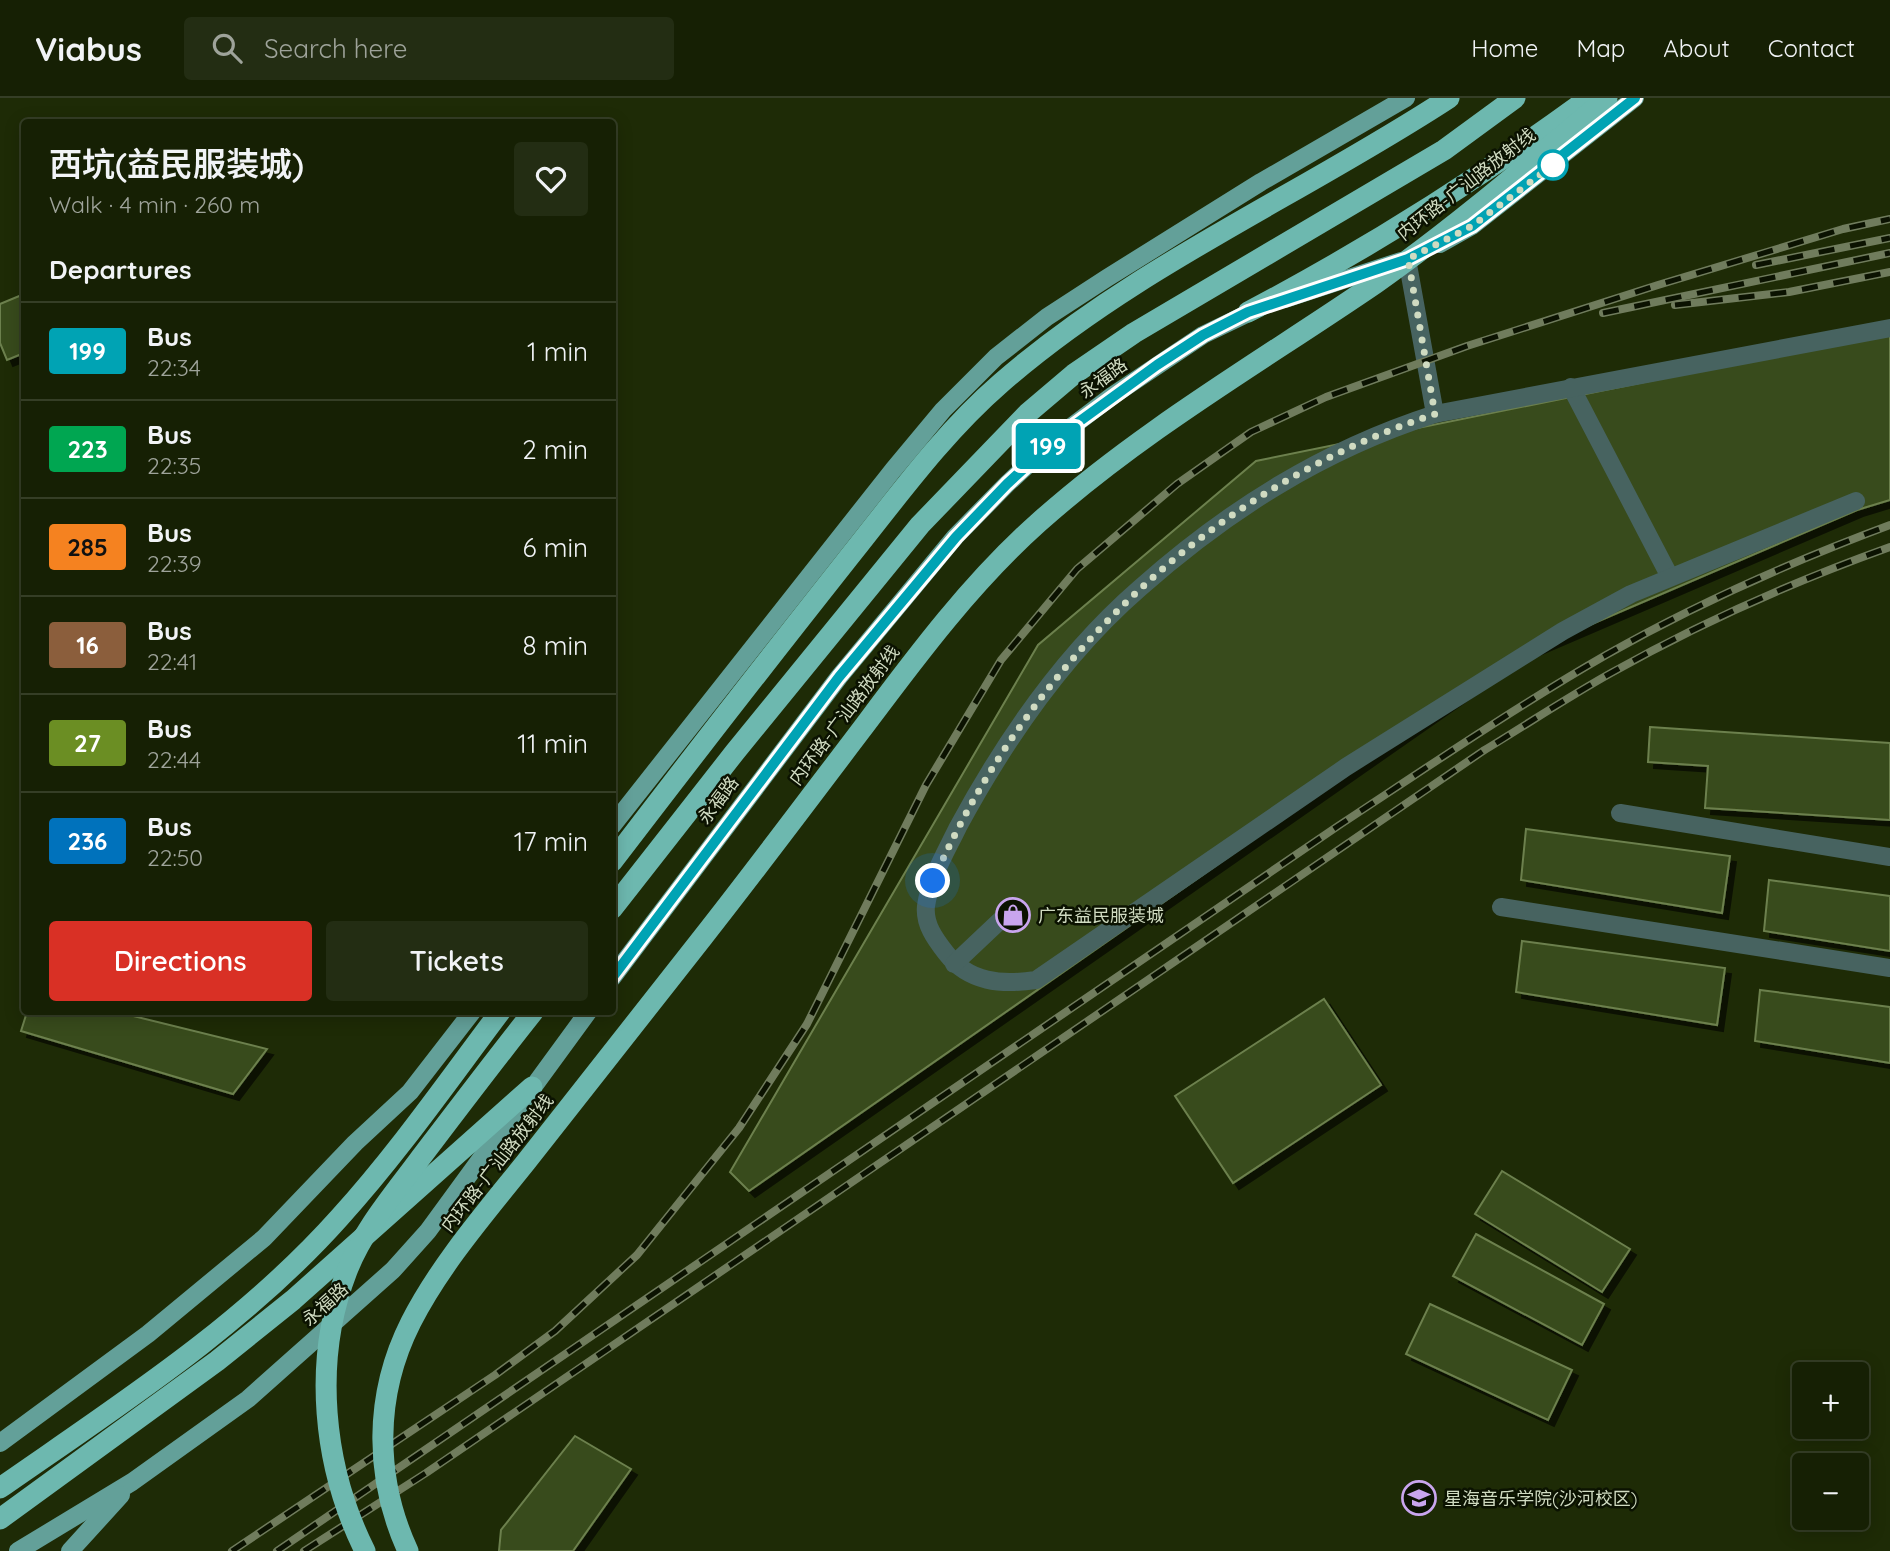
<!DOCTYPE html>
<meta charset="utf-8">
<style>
body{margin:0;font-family:Quicksand,"Noto Sans SC",sans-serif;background:#232d13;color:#f1f3f6;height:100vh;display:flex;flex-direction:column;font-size:26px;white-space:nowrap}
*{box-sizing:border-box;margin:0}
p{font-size:23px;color:#9ea39a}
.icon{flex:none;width:38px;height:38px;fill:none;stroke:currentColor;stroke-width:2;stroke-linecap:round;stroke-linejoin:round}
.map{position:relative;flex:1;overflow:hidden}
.details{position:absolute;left:21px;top:21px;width:595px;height:896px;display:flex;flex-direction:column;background:#162004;border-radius:7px;box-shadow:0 4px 18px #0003,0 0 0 2px #353e26}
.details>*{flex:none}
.badge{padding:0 14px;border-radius:5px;font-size:24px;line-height:46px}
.tools{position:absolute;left:1792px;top:1264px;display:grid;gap:14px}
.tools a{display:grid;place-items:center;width:77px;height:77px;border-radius:7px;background:#162004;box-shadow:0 4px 18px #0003,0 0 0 2px #353e26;font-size:35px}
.you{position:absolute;width:35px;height:35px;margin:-18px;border:5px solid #fff;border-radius:50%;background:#1a73e8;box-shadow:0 0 0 10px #1a73e833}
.map>.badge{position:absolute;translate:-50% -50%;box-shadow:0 0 0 4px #fff}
h2{padding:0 28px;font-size:26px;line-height:63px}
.round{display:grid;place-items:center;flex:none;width:74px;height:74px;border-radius:7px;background:#232d13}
.summary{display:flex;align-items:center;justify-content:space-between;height:119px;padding:0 28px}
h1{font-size:33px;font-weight:600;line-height:52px}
.primary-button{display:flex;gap:14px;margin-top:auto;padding:14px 28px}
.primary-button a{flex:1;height:80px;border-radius:7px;background:#d93025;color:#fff;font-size:28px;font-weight:600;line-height:80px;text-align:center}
.primary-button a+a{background:#232d13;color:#f1f3f6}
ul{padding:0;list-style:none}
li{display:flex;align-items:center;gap:21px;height:98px;padding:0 28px;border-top:2px solid #353e26}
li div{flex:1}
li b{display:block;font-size:26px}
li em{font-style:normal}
li .badge{min-width:77px;font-weight:700;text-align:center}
header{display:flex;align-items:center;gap:42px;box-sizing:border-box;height:98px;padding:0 35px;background:#162004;border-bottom:2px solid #353e26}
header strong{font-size:33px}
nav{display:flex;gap:38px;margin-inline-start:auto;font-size:24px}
.search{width:490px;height:63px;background:#232d13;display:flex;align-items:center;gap:18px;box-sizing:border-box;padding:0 24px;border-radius:7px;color:#9ea39a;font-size:26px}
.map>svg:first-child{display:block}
</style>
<header>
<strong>Viabus</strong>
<div class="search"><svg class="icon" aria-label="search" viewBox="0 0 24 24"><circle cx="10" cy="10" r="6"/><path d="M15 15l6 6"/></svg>Search here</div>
<nav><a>Home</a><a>Map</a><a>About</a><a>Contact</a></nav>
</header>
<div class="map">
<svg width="1890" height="1453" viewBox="0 0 1890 1453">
<defs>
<filter id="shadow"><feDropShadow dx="6" dy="6" stdDeviation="0" flood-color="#0009"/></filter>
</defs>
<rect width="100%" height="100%" fill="#1e2b06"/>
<g fill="#394b1a" stroke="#6c804e" stroke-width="2" filter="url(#shadow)">
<polygon points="24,196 24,255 7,262 0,245 0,206"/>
<polygon points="1890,234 1890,402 1857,412 1515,559 749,1093 730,1074 1038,547 1256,363"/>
<polygon points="1650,629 1890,645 1890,722 1705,710 1708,668 1648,664"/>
<polygon points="1526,731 1730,758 1722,815 1521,782"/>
<polygon points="1769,782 1890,798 1890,853 1764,833"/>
<polygon points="1522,843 1725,870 1717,927 1516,894"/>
<polygon points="1760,892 1890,909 1890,965 1755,943"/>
<polygon points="1324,901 1381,987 1233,1085 1175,998"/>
<polygon points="27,914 117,914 267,951 233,996 21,933"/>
<polygon points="1502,1073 1630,1151 1602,1194 1475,1116"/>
<polygon points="1476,1136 1604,1206 1582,1247 1453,1178"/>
<polygon points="1430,1206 1572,1272 1548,1322 1406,1256"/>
<polygon points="575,1338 631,1371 573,1453 499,1453 501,1432"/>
</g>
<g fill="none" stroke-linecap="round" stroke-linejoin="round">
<g stroke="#476360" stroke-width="18">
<polyline points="1407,161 1435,316"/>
<polyline points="1571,289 1670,479"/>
<path d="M1856 403 1631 496 1563 533 1346 669 1036 882C1002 887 969 885 946 855 935 841 924 826 926 808 930 780 946 754 958 729 1005 642 1065 555 1140 490 1228 412 1323 352 1435 316L1890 230"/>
<polyline points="1620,715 1890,759"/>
<polyline points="1501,809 1890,870"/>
<polyline points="954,866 1008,815"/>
</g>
<g stroke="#63a099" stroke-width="18">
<polyline points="1440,146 1472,128 1635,0"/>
<polyline points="1285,201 1401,163"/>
<polyline points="612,728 893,372 943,312 996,259 1047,219 1107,180 1261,84 1406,0"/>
<polyline points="612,880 839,579 955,439 1007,386 1058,339 1112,298 1203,237 1259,210"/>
<polyline points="0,1345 148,1236 264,1140 355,1045 410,994 472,914"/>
<polyline points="18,1453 132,1384 248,1301 393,1172 428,1133 588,914"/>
<polyline points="70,1453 121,1397"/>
</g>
<g stroke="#6db8af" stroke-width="21">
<path d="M1248 214C1368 151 1480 80 1589 0"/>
<path d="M612 764C689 663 767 563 846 463 895 402 942 336 1001 285 1135 168 1301 97 1449 0"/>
<polyline points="612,811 735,654 920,427 1028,315 1074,276 1134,235 1444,52 1515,0"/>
<path d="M0 1390C119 1307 243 1228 340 1119 398 1055 448 983 500 914"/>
<polyline points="0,1421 217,1263 293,1202 532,989"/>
</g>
<g stroke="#707c5d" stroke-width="8">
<g id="rail">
<polyline points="1756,167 1890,140"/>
<polyline points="1675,207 1789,194 1890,174"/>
<polyline points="1603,215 1890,155"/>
<polyline points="232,1453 495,1277 555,1233 637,1157 739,1030 807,926 926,687 1001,562 1077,471 1177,386 1251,334 1326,299 1467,248 1658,187 1843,131 1890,121"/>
<path d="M277 1453 1338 728C1426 670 1514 610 1606 557 1696 506 1793 463 1890 427"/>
<path d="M304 1453 426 1375 1483 653C1526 627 1568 599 1611 575 1700 525 1795 483 1890 449"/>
</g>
</g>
<use href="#rail" stroke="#0b1201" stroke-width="5" stroke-dasharray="16" stroke-linecap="butt"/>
<g stroke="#6db8af" stroke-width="21">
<path d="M365 1453C323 1369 312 1263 347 1173 363 1132 393 1097 419 1062 457 1012 494 963 533 914"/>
<path d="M408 1453C374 1379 374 1297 411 1224 440 1167 486 1114 526 1064 585 989 644 914 703 839 758 769 811 698 865 627 918 556 972 484 1038 425 1142 332 1262 263 1376 185 1457 128 1532 63 1607 0"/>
</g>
</g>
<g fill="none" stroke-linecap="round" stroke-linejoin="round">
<g stroke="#fff" stroke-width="16">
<polyline id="line" points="612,880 839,579 956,439 1007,386 1058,339 1157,267 1203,237 1248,214 1408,161 1472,128 1635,0"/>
</g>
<use href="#line" stroke="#00a3b4" stroke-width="10"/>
<path stroke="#d0dbc1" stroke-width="7" stroke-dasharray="0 12.6" d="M933 783C1028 566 1209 390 1435 316L1408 161 1472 128 1553 67"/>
</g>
<defs>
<g id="shop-ring" transform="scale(1.75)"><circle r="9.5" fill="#0b1201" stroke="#c9a5ee" stroke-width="1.5"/><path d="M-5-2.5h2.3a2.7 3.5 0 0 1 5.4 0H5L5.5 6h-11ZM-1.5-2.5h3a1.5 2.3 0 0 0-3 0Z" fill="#c9a5ee"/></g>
<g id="university-ring" transform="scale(1.75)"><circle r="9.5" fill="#0b1201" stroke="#c9a5ee" stroke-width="1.5"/><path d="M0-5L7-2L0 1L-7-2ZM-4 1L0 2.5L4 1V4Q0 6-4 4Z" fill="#c9a5ee"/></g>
</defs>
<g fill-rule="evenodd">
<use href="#shop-ring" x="1013" y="817"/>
<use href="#university-ring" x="1419" y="1400"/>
</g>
<circle fill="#fff" stroke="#00a3b4" stroke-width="3.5" cx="1553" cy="67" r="14"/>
<g text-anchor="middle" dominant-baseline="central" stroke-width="5" stroke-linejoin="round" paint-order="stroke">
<g font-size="18" fill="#d0dbc1" stroke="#0b1201">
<text transform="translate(1466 86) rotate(-38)">内环路-广汕路放射线</text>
<text transform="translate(1103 280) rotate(-36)">永福路</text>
<text transform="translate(844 617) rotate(-53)">内环路-广汕路放射线</text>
<text transform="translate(718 702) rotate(-53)">永福路</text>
<text transform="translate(497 1065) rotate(-52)">内环路-广汕路放射线</text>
<text transform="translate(325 1206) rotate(-42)">永福路</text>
</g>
<g font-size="18" fill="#d0dbc1" stroke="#0b1201" text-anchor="start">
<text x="1038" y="817">广东益民服装城</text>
<text x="1444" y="1400">星海音乐学院(沙河校区)</text>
</g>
</g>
</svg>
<div class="tools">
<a>+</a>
<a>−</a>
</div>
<div class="you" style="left:933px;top:783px"></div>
<b class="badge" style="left:1048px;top:348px;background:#00a3b4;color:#fff">199</b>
<section class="details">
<div class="summary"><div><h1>西坑(益民服装城)</h1><p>Walk · 4 min · 260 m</p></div><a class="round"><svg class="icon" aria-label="heart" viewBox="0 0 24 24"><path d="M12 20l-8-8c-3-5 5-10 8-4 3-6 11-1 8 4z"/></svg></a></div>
<h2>Departures</h2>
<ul>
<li><span class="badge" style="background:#00a3b4;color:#fff">199</span><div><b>Bus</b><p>22:34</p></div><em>1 min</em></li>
<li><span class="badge" style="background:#00a651;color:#fff">223</span><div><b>Bus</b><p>22:35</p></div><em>2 min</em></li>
<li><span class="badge" style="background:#f58220;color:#111">285</span><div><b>Bus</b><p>22:39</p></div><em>6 min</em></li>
<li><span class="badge" style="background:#8b5e3c;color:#fff">16</span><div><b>Bus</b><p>22:41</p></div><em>8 min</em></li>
<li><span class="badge" style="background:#6b8e23;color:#fff">27</span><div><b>Bus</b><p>22:44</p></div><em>11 min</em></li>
<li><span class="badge" style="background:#0072bc;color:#fff">236</span><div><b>Bus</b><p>22:50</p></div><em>17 min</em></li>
</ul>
<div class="primary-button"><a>Directions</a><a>Tickets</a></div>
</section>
</div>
